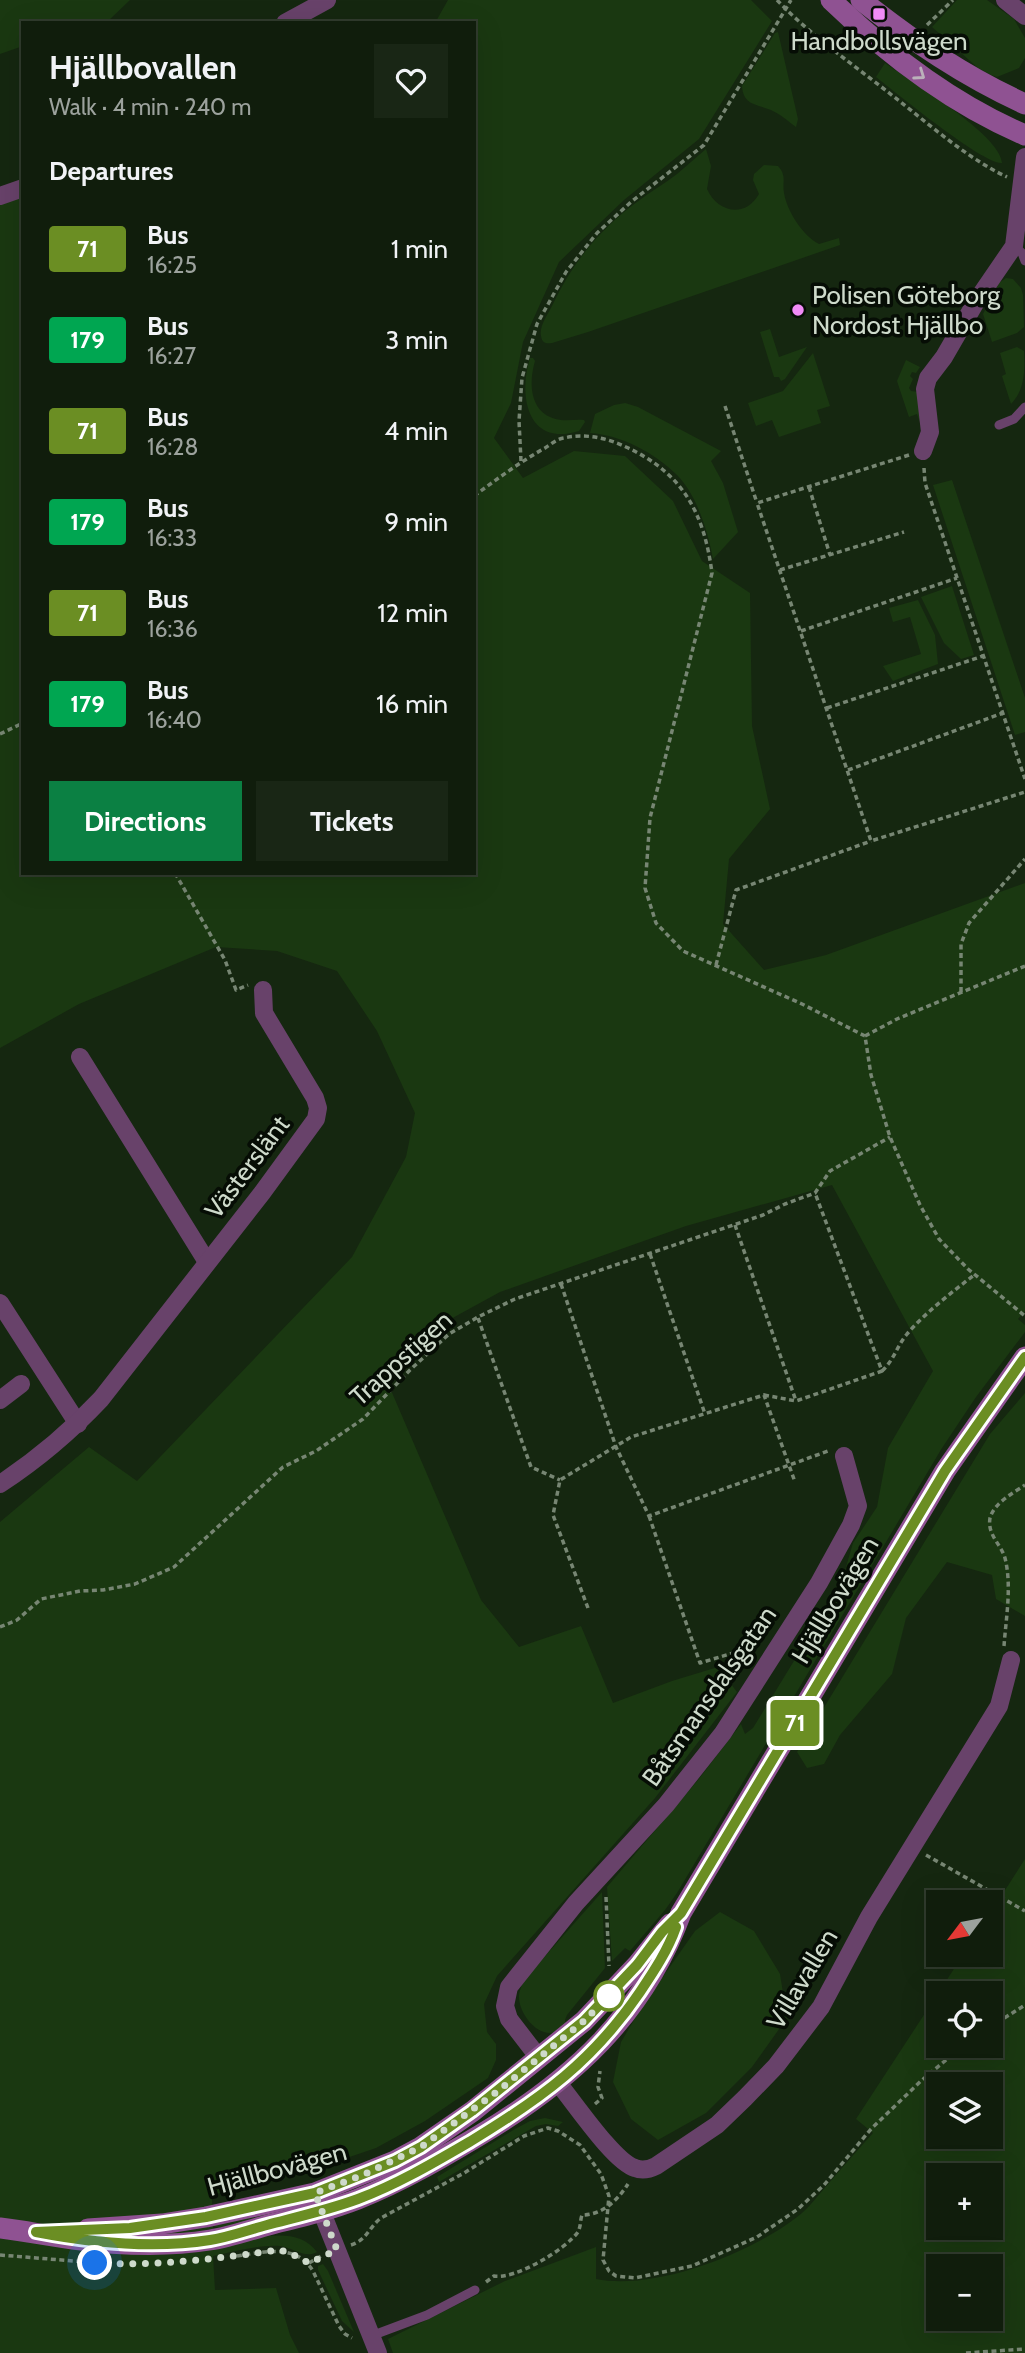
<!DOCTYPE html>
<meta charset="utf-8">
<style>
body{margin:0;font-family:Cabin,sans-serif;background:#192615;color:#f1f3f6;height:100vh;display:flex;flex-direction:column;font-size:26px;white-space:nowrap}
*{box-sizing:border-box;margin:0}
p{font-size:23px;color:#9ca29d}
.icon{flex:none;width:38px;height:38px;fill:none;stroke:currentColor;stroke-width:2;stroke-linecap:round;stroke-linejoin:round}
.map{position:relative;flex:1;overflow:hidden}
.drawer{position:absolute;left:21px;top:21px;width:455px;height:854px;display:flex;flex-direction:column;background:#101d0c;border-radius:0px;box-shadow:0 7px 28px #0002,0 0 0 2px #303b2d}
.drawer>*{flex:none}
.badge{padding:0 14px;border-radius:5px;font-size:24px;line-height:46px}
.needle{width:46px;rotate:238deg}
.tools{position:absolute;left:926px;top:1890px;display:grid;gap:14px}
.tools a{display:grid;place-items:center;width:77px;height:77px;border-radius:0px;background:#101d0c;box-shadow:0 7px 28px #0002,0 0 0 2px #303b2d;font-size:35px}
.you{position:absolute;width:35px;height:35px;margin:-18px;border:5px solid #fff;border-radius:50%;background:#1a73e8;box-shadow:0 0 0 10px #1a73e833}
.map>.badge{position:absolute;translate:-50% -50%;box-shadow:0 0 0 4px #fff}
h2{padding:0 28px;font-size:26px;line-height:63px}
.round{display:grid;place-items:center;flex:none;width:74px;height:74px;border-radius:0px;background:#192615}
.head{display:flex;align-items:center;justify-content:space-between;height:119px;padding:0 28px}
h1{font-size:33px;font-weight:700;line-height:52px}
.button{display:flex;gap:14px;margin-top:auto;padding:14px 28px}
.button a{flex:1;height:80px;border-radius:0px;background:#0b8043;color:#fff;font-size:28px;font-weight:700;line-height:80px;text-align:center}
.button a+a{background:#192615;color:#f1f3f6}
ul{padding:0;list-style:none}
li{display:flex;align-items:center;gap:21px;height:91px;padding:0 28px}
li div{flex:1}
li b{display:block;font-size:26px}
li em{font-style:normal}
li .badge{min-width:77px;font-weight:700;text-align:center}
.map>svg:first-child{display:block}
</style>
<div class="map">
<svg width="1025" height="2353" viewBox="0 0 1025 2353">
<rect width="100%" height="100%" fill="#152710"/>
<g fill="#1a3811" fill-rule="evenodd">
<polygon points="0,0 130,0 108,21 101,23 23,23 23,46 0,54"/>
<path d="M448 0H751L772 21 699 139 624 200 559 262 523 342 511 403 494 438 523 478 574 451 625 456 673 501 702 561 750 593 752 726 770 809 729 859 723 924 764 970 826 955 1025 883V1311L1018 1319 1025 1325V1332L976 1397 942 1448 677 1893 665 1910 630 1951 625 1948 612 1961 607 1887 698 1780 741 1724 745 1734 753 1728 841 1584 853 1543 877 1507 888 1448 933 1371 832 1185 686 1226 500 1292 416 1338 397 1365 390 1388 481 1600 519 1647 581 1626 613 1703 672 1681 718 1667 737 1692 655 1798 497 1976 484 2004 487 2032 496 2044V2060L488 2078 425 2121 376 2148 326 2165 212 2195V2225L287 2208 291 2211 219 2228 213 2226V2248C246 2242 294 2221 317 2252 305 2259 294 2248 280 2246 263 2244 231 2252 213 2256L215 2290 276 2288 290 2335 299 2353H0V1522L89 1447 137 1481 352 1257 406 1157 415 1113 377 1031 337 971 277 951 216 947 79 1004 0 1048V205L23 193V873H474V23H435Z"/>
<polygon points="957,0 987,0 1014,19 1025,38 1025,58 1019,68 997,77 991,75 978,68 932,27"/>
<path d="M778 32 798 119 796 127C788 121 780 114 771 110 756 104 743 105 742 86L775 33Z"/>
<path d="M885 63C910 81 1001 135 1002 163 984 165 895 92 876 77Z"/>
<path d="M706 149 711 166 707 189C717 212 745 219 759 194L753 180 754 174 764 165 778 166C787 176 782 181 784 193 787 211 803 236 819 244L839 238 840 245 588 332 552 343C546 344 542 343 541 336 539 326 548 314 552 306 572 263 599 230 637 202 650 192 664 184 677 174 687 166 696 157 706 149Z"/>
<polygon points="1006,278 1013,279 1021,288 1023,295 1024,327 1017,333 992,342 983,314 999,283"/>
<polygon points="770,329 779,357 807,347 785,379 781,381 779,377 774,377 760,332"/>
<path d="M1017 347 1024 351C1025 370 1025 390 1011 404L1002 376 1006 374 1000 353Z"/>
<polygon points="813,353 830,406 817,410 821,423 779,437 772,420 756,426 748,403 783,391"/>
<path d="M530 358H533L535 361C528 385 530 416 561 420 569 421 576 419 584 420L585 422 579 431C528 447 518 397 530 358Z"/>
<polygon points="906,360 920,367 916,373 912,372 910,376 913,379 909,388 911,391 918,392 922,428 917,414 909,417 897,381"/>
<path d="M625 403 638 407 721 451 711 461 723 483 738 532 713 559C708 532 697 495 677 475 655 453 621 435 590 433L595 414 614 405Z"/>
<polygon points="952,480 1025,698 1025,732 1015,735 933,485"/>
<polygon points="952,586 974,655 961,659 944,643 921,597"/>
<polygon points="918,600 935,635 938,664 893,681 883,666 921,654 910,617 893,622 889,608"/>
<polygon points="1025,1393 1025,1616 996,1599 992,1575 947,1562 906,1618 892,1674 840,1735 824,1764 807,1768 797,1752 990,1434"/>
<path d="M1025 1859V2353H393L388 2339 505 2281 596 2247V2279C655 2291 751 2253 797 2217 807 2210 815 2199 823 2190 839 2171 856 2152 873 2133L856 2119 963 1955H990L991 1912ZM938 1993H990V2046H938ZM938 2084H990V2137H938ZM938 2175H990V2228H938ZM938 2266H990V2319H938Z"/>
<path d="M602 1892 605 1968 567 2015 565 2020 566 2027C561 2030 556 2033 550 2033 534 2033 519 2012 519 1997 519 1991 522 1985 524 1980Z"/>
<polygon points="720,1912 754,1931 780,1974 787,2018 752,2067 706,2113 658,2140 631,2119 613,2082 621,2042 643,2005 695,1931"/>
<polygon points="545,2118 563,2122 558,2126 546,2124 536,2126 439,2182 437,2177 515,2129 530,2121"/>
<polygon points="323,2264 328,2271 354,2332 342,2321 318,2270 318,2266"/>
</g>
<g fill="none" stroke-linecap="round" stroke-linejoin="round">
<g stroke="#778673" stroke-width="3.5" stroke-dasharray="5 3.5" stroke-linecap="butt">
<path d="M777 0C811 36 854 65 893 96 929 124 965 157 1007 177"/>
<polyline points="927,25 953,0"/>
<polyline points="725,406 757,503"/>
<polyline points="909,455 757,503 871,841 1025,792"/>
<polyline points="521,461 519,421 522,378 537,324 566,272 597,233 631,202 704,145 791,0"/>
<polyline points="924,468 925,483 1025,779"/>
<polyline points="809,487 830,555"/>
<path d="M474 496C497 479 520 462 545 448 551 444 557 439 564 438 585 433 607 438 626 447 683 473 704 513 712 573L650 818 645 888 656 923 683 951 802 1004 865 1036 871 1075 890 1137 920 1205 939 1239 968 1269 1025 1316"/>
<polyline points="780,570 904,532"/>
<polyline points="801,631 957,578"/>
<polyline points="827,708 983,656"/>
<polyline points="0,734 23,723"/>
<polyline points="848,770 1003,713"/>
<polyline points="175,873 225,960 236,990 248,985"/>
<polyline points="716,965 736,890 871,841"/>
<polyline points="961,992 961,944 969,923 1025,859"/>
<polyline points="865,1036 897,1019 1025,966"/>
<polyline points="735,1225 796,1401"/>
<polyline points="650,1254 705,1414"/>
<polyline points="561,1284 616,1447 649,1516 828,1451"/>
<polyline points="478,1318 531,1467 560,1480"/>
<path d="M882 1371C894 1360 897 1346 907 1334 926 1312 951 1293 974 1275"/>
<polyline points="764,1395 796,1401 882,1371 815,1193"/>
<polyline points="649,1516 700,1663 736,1652"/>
<polyline points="588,1608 553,1515 560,1480 631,1437 764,1395 795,1482"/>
<polyline points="0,1627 17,1620 41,1599 80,1591 103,1590 135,1584 174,1567 283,1467 316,1451 363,1419 410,1370 449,1334 478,1317 515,1299 763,1215 785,1204 815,1193 830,1171 890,1137"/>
<path d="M1004 1646C1006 1618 1012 1586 1005 1558 1001 1544 987 1535 990 1518 994 1503 1013 1493 1025 1485"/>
<polyline points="926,1855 1025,1911"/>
<polyline points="606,1897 609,1966"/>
<polyline points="990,2027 1025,2005"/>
<polyline points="595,2104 602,2098 598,2087 600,2071"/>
<path d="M351 2245C367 2240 369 2227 381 2218L464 2173 524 2136 548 2128 558 2131 580 2145 601 2174 609 2196 603 2260 609 2271 616 2276 635 2278 692 2266 757 2237 798 2209 824 2185 871 2129 922 2080 963 2046"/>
<polyline points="0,2255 86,2262"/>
<path d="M237 2256C264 2252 296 2243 313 2271L339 2326 345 2334 352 2338"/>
<polyline points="309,2263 321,2256"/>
<path d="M486 2282 494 2276C515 2280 566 2249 578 2232 581 2226 580 2221 582 2215 602 2215 617 2201 628 2184"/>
<polyline points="966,2353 1025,2349"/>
</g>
<g stroke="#68426a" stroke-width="9">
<polyline points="1014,246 1022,253 1025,261"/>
<polyline points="999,425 1014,419 1025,407"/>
<polyline points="371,2336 427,2315 475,2290"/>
</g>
<g stroke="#68426a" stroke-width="18">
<polyline points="1005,0 1025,16"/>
<polyline points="285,23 327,0"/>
<polyline points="0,196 23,188"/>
<polyline points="923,451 930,432 925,389 928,378 944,357 977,300 1014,246 1025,157"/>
<polyline points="80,1057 207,1262"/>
<polyline points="0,1303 78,1424"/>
<polyline points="0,1400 21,1384"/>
<path d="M0 1484C38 1459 70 1432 101 1399L262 1193 316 1119 318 1108 315 1098 264 1013 263 990"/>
<polyline points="539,2058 509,2019 505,2006 509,1987 576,1903 666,1805 723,1733 819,1583 851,1525 858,1506 844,1456"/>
<path d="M558 2083C574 2102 614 2162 635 2168 642 2171 650 2169 656 2166L717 2125 745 2098 776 2066 821 2007 869 1917 999 1706 1011 1660"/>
<polyline points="317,2200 378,2353"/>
</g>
<g stroke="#8f5292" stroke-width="21">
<path d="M831 0C888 55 952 104 1025 135"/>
<path d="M861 0C914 42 964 76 1025 104"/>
<path d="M0 2228C25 2231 49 2236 73 2239 118 2245 166 2247 210 2240 231 2237 252 2229 272 2224 301 2217 330 2210 358 2199 401 2182 440 2159 480 2135 572 2080 643 2016 681 1913L945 1471 1025 1357"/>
<polyline points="88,2229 162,2224 206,2217 315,2193 395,2161 421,2147 473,2111 584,2021 637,1965 670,1924"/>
</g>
</g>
<defs><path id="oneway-chevron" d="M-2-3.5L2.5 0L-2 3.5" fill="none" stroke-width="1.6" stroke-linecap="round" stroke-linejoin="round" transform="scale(1.75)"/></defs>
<use stroke="#bbb1ba" href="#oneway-chevron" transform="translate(920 75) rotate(35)"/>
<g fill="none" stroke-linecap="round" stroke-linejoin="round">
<g stroke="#fff" stroke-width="16">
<path id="line" d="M676 1927C668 1950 654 1971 640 1992 593 2061 542 2098 471 2141 435 2162 398 2184 358 2199 328 2210 297 2217 267 2225 248 2230 229 2237 210 2240 153 2249 93 2243 36 2232L130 2228 206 2217 315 2193 395 2161 421 2147 472 2111 584 2021 637 1965 662 1932 681 1913 945 1471 1025 1357"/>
</g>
<use href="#line" stroke="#6b8e23" stroke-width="10"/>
<path stroke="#cedacb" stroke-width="7" stroke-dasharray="0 12.6" d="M95 2263C157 2266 216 2259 277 2250L288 2252 309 2263 337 2250 315 2193 365 2174 421 2147 498 2091 584 2021 609 1996"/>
</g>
<g fill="#f08bf6" stroke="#060d05" stroke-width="2.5">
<rect x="872" y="7" width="14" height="14" rx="3.5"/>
<circle cx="798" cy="310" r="7"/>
</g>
<circle fill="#fff" stroke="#6b8e23" stroke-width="3.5" cx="609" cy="1996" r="14"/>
<g text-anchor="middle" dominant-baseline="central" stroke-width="7" stroke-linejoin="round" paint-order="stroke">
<g font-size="26" fill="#cedacb" stroke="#060d05">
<text x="879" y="41">Handbollsvägen</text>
<text x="812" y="295" text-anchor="start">Polisen Göteborg<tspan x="812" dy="30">Nordost Hjällbo</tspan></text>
</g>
<g font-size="26" fill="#cedacb" stroke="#060d05">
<text transform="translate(247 1167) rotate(-53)">Västerslänt</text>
<text transform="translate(401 1358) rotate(-42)">Trappstigen</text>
<text transform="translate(835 1600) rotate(-59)">Hjällbovägen</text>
<text transform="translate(709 1696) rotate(-55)">Båtsmansdalsgatan</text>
<text transform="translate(802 1979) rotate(-59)">Villavallen</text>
<text transform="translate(277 2169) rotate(-15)">Hjällbovägen</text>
</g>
</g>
</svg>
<div class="tools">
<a><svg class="needle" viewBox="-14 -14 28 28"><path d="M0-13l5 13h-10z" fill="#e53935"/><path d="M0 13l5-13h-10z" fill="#9ca29d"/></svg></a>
<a><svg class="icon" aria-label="locate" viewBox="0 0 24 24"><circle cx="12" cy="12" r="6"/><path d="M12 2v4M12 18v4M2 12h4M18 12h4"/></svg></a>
<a><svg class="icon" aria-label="layers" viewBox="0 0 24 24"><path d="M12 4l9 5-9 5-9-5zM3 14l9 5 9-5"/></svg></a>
<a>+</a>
<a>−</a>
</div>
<div class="you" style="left:95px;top:2263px"></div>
<b class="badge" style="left:795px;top:1723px;background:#6b8e23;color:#fff">71</b>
<section class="drawer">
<div class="head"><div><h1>Hjällbovallen</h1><p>Walk · 4 min · 240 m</p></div><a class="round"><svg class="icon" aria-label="heart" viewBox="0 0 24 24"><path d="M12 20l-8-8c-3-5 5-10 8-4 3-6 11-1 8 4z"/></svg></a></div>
<h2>Departures</h2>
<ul>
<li><span class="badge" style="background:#6b8e23;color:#fff">71</span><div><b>Bus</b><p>16:25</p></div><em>1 min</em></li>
<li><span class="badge" style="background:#00a651;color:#fff">179</span><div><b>Bus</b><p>16:27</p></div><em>3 min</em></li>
<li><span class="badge" style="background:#6b8e23;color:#fff">71</span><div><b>Bus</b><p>16:28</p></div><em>4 min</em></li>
<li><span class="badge" style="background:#00a651;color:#fff">179</span><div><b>Bus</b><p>16:33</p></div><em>9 min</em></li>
<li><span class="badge" style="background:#6b8e23;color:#fff">71</span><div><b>Bus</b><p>16:36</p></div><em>12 min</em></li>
<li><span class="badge" style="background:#00a651;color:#fff">179</span><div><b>Bus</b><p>16:40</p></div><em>16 min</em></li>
</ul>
<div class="button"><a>Directions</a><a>Tickets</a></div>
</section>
</div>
